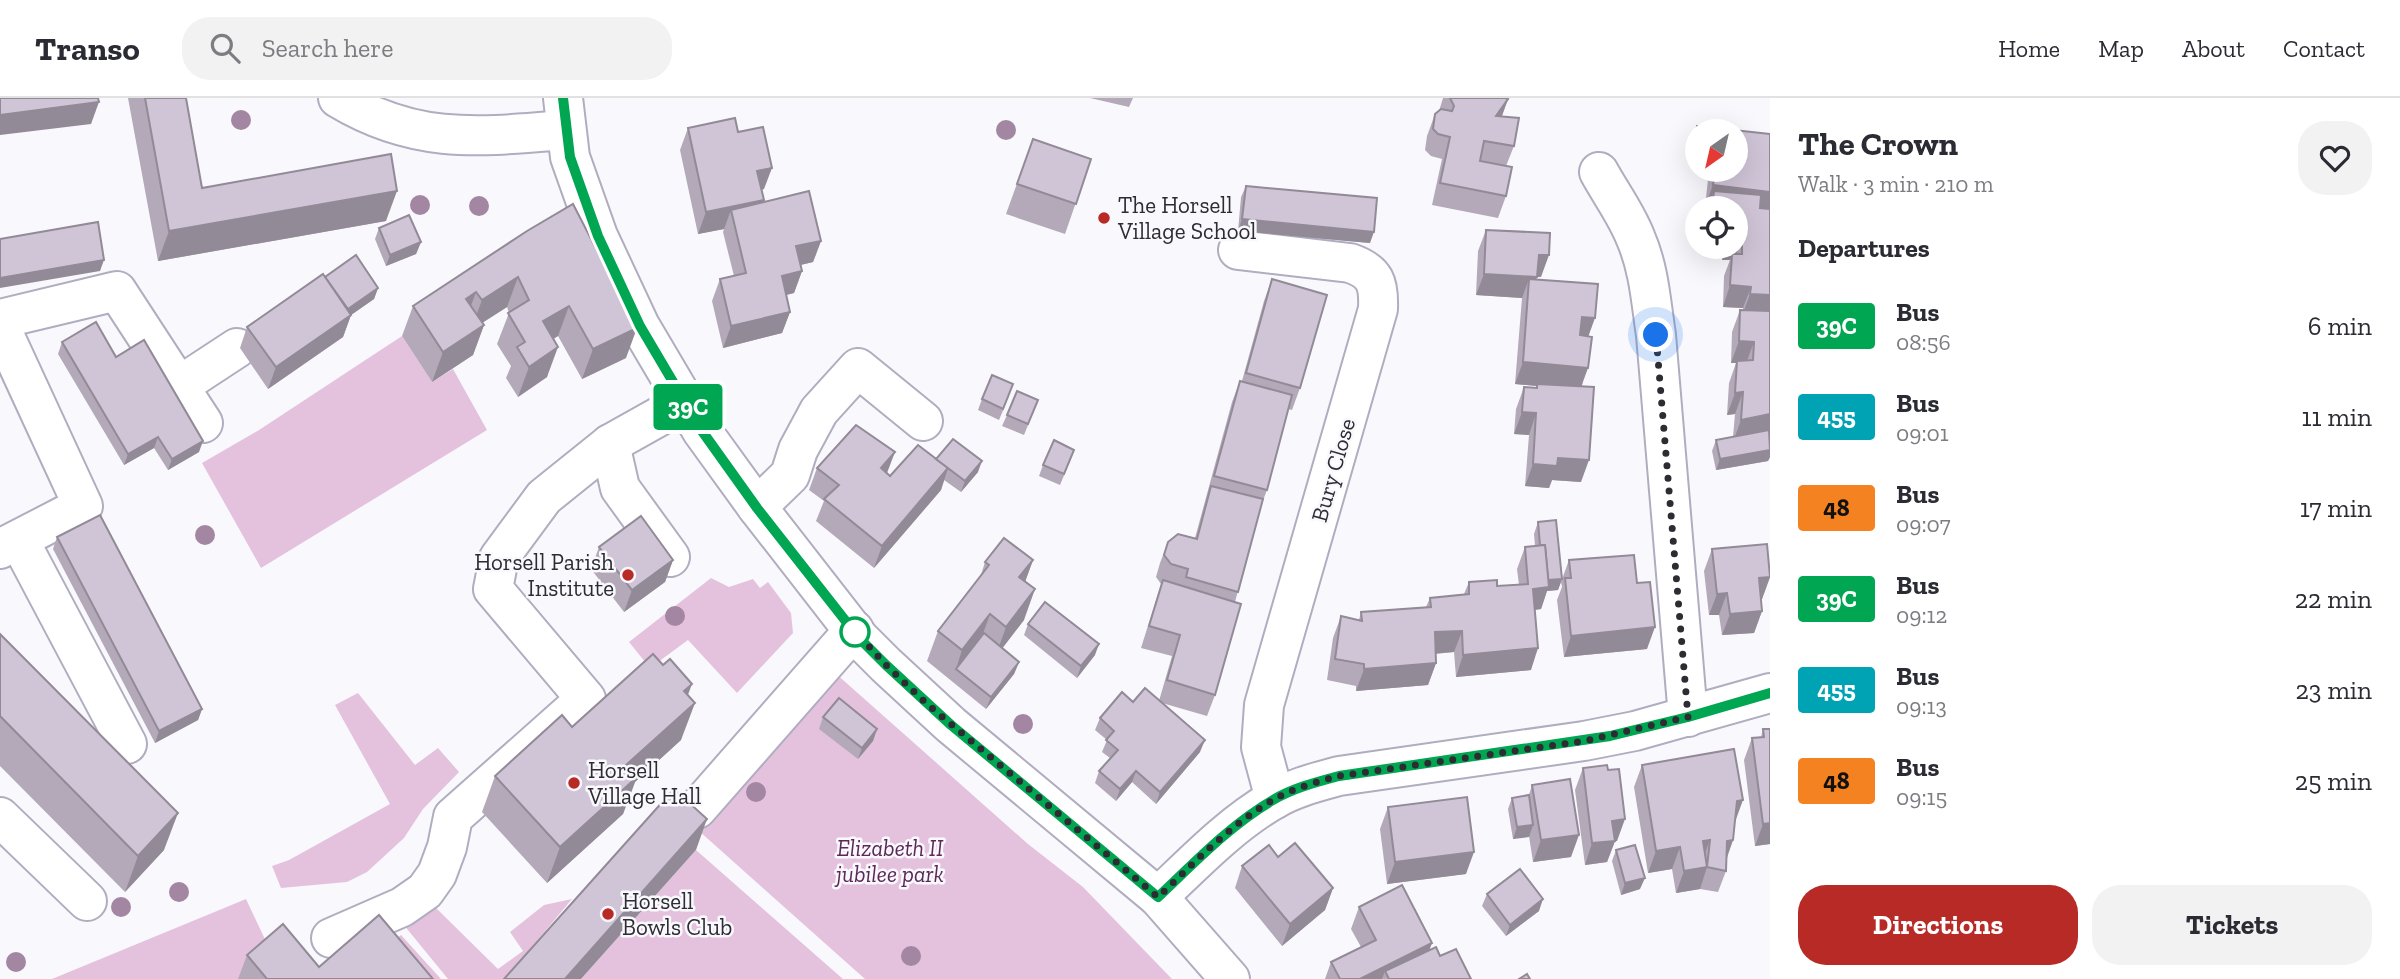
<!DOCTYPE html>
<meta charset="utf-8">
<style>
body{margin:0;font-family:"Zilla Slab",serif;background:#f2f2f3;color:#2b2b33;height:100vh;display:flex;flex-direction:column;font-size:26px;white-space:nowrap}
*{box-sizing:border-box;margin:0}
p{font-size:23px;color:#7c7c81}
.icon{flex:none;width:38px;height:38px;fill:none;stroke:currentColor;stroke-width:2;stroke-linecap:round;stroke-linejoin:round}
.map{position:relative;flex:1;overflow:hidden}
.side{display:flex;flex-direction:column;background:#fff;width:630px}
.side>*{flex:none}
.badge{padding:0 14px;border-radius:5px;font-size:24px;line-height:46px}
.needle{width:46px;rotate:214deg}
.tools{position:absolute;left:1685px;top:21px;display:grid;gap:14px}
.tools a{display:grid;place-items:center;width:63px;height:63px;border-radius:50%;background:#fff;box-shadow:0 7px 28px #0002;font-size:35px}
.you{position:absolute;width:35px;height:35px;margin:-18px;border:5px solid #fff;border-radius:50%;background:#1a73e8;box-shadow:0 0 0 10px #1a73e833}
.map>.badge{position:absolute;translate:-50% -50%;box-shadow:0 0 0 4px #fff}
h2{padding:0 28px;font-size:26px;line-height:63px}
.round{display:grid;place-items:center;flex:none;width:74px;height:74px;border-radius:28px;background:#f2f2f3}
.summary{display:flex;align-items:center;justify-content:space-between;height:119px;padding:0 28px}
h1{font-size:33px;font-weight:700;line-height:52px}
.cta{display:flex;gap:14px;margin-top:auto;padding:14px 28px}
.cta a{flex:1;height:80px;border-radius:28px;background:#b82a26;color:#fff;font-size:28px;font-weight:700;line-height:80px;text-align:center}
.cta a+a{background:#f2f2f3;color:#2b2b33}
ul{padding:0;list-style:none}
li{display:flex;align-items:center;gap:21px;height:91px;padding:0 28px}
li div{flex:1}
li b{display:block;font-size:26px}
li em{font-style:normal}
li .badge{min-width:77px;font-weight:700;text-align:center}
header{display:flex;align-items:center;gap:42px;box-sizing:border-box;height:98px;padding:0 35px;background:#fff;border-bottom:2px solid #e1e1e2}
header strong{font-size:33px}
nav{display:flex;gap:38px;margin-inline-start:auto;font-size:24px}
.search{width:490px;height:63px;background:#f2f2f3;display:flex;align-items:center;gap:18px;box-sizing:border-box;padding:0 24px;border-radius:28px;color:#7c7c81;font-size:26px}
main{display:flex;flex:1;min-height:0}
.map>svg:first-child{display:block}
</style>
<header>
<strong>Transo</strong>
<div class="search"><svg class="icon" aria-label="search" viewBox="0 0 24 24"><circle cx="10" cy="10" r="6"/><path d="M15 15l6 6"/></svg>Search here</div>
<nav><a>Home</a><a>Map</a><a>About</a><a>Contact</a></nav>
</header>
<main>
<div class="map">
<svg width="1770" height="881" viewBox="0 0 1770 881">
<rect width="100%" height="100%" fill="#f9f9fd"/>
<g fill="#e4c2de">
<polygon points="402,238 432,284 453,271 487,332 261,470 202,365 259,332"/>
<polygon points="711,480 729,489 753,481 760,490 768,484 791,515 793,535 737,595 688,542 650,570 629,544"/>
<polygon points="834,574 1028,746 1083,789 1172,881 865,881 699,733"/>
<polygon points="358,595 415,667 438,650 459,674 423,711 404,740 367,774 347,784 281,790 272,768 289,762 390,706 335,607"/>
<polygon points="696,752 843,881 581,881"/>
<polygon points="246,801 272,856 243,881 52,881"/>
<polygon points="572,801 505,881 448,881 403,826 432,806 498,871 523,853 510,834 544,807"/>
<polygon points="401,837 441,881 412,881 385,849"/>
</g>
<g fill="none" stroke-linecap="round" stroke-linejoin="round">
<g stroke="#b1adc0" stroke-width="42">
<g id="minor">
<path d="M338 0C416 47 479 39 565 32"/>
<polyline points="563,0 570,59 598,138 640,228 702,333 757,409 859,540 886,567 951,627 1158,799 1230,881"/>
<path d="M1599 74C1611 96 1627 117 1636 141 1649 171 1651 204 1656 237L1688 619"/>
<path d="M1238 152 1350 165C1376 174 1379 186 1378 211L1264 607 1261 649 1275 701"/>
<polyline points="0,221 117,193 203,325"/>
<polyline points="0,228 83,408 0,451"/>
<polyline points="179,288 237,250"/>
<polyline points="610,346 620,390 670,459"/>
<polyline points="757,409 790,377 798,352 819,313 858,270 923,323"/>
<polyline points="19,442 127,646"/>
<polyline points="697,711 854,532"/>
<polyline points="0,719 87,803"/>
<path d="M1158 799C1194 765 1230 727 1273 702 1293 690 1317 684 1339 678L1584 643 1635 633 1770 595"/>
<polyline points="331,840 402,809 425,793 437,776 447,749 453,719 586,601 493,491 499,460 544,399 610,346 685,304"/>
</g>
</g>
<use href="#minor" stroke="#fff" stroke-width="38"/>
</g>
<g fill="#a386a2">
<circle cx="241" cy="22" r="10"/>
<circle cx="1006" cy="32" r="10"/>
<circle cx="420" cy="107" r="10"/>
<circle cx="479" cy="108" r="10"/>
<circle cx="205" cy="437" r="10"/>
<circle cx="675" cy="518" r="10"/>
<circle cx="1023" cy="626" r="10"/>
<circle cx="756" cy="694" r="10"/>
<circle cx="179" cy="794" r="10"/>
<circle cx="121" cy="809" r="10"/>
<circle cx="911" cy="858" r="10"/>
<circle cx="16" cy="864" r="10"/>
</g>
<g fill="#b3a9b9">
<polygon points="128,0 186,0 202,90 386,123 158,163"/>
<polygon points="1090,0 1133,0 1129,9"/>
<polygon points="1443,0 1505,0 1508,1 1502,18 1514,48 1506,68 1506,98 1498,120 1432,107 1442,61 1431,58 1425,52 1427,38 1435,16 1439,13"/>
<polygon points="1697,28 1770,36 1770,359 1768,363 1716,372 1712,353 1716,342 1733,339 1735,316 1727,317 1729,285 1736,265 1731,265 1732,234 1740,212 1743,212 1743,210 1723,209 1724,178 1730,162 1722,162 1723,149 1736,149 1736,110 1707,110 1708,109 1705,109 1709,72 1736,72 1736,33 1698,33 1698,65 1687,64 1689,49"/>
<polygon points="688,30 738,34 764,91 761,92 763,104 821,143 813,164 800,167 802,173 794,195 786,197 790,214 782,235 723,250 712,203 720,181 734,178 723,134 724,131 698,136 680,52"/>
<polygon points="1033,41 1091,61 1065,136 1006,116"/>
<polygon points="1246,88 1370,145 1238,133 1241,99"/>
<polygon points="379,130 421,144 416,156 386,168 375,141"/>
<polygon points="1486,132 1541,179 1537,179 1536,181 1589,238 1582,288 1581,384 1552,382 1549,390 1525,388 1529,337 1514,336 1516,311 1524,289 1536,290 1536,288 1515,286 1522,200 1476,197 1478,153"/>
<polygon points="527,133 626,260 582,281 558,238 553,241 547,279 518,299 506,280 511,268 497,246 509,215 507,209 482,225 484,227 473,257 432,284 402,238 413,208"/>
<polygon points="325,179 378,190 374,201 351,217 343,239 268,291 240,250 247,229"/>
<polygon points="1272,181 1300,290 1292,312 1288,311 1267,392 1259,413 1235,504 1215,597 1207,618 1162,605 1200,654 1156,706 1132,684 1116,703 1095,685 1099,673 1110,660 1102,654 1107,642 1095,632 1100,620 1133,604 1159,603 1172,558 1141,550 1161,486 1156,479 1160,465 1168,444 1195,440 1232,304 1240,283 1242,283 1264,203"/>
<polygon points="62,244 116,259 199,354 168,372 154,350 124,367 58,256"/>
<polygon points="1009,298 999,322 978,312 982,301"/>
<polygon points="1038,302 1024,337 1002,328 1007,317"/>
<polygon points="936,361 978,374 961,394 944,382 941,392 874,470 816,423 824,403 809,392 817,370 887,375 890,378"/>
<polygon points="1070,363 1060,387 1039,378 1043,367"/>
<polygon points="1538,424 1562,481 1558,492 1547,493 1541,511 1535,512 1531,572 1456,579 1454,554 1436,556 1436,565 1428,587 1356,593 1356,588 1327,582 1333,540 1341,518 1359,522 1361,514 1426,509 1430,500 1464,496 1469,484 1497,488 1519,487 1517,471 1525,449 1535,448 1534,436"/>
<polygon points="57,439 202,611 198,622 155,645 53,451"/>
<polygon points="599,449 673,462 665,484 624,514 591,471"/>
<polygon points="1712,451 1770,479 1762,501 1761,501 1762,513 1754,535 1722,537 1719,517 1709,517 1704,473"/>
<polygon points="1033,462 1025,484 1024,522 1002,550 1019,564 1014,576 986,611 927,563 938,533 980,480 985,464"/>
<polygon points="1569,462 1637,485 1647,551 1564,559 1557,502 1562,489 1561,484"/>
<polygon points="1028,526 1095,557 1077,580 1024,537"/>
<polygon points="0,536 164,752 125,794 0,668"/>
<polygon points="688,597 681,642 635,684 623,716 547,785 482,714 495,678 572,629"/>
<polygon points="823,619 877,631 873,643 858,661 819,631"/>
<polygon points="1763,631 1770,746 1755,748 1744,662 1752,640 1761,639"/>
<polygon points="1642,667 1735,724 1733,742 1727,760 1726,773 1718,794 1700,791 1676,795 1672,771 1648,775 1634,689"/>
<polygon points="1583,670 1617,743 1615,743 1607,764 1585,767 1575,692"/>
<polygon points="1532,687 1571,759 1533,764 1529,738 1513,741 1508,711 1512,700 1529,697"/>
<polygon points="1388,709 1466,776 1387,786 1380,731"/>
<polygon points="1616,752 1640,791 1621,797 1612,763"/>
<polygon points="1278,759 1333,790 1325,812 1282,848 1235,790 1242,768"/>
<polygon points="1487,796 1539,813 1506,838 1482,808"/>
<polygon points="1359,809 1429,853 1440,858 1471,881 1325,881 1331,864 1361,849 1351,831"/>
<polygon points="247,857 319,869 433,881 238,881"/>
</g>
<g fill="#928a96">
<polygon points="1508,1 1500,23 1496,18"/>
<polygon points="99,4 91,26 0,37 0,17"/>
<polygon points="1695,42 1698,42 1698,65 1687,64"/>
<polygon points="772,70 764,91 749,95 757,73"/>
<polygon points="1713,87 1770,94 1770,116 1736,110 1712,110 1714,93 1708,109 1705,109"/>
<polygon points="397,93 386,123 158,163 169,133"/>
<polygon points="764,102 756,124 731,112 724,131 698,136 706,114"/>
<polygon points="1242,121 1374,134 1370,145 1238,133"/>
<polygon points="1736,140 1742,141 1734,163 1732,156 1730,162 1722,162 1727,149 1736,149"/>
<polygon points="821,143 813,164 788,170 796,148"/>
<polygon points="421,144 416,156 386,168 390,157"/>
<polygon points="1539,157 1549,157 1541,179 1537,179 1529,200 1529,181 1522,200 1476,197 1484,176"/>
<polygon points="104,162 100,173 0,190 0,180"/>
<polygon points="802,173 794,195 774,200 782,178"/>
<polygon points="518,179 507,209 471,232 482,202"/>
<polygon points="1730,187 1751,189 1743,210 1723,209"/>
<polygon points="378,190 374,201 351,217 343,239 268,291 276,269 348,211"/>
<polygon points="476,194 465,224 466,201"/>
<polygon points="1750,196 1770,197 1770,220 1742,218"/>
<polygon points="569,208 558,238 532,254 543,223"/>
<polygon points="790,214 782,235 723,250 731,228"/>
<polygon points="1582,219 1595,220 1587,242 1574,241"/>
<polygon points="484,227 473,257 432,284 443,254"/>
<polygon points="637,230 626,260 582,281 593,251"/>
<polygon points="1739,243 1754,244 1746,265 1731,265"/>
<polygon points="558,249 547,279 518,299 529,269"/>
<polygon points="1523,264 1588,270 1580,292 1515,286"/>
<polygon points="1743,294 1735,316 1727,317 1735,295"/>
<polygon points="1522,314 1536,315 1529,337 1514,336"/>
<polygon points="1770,316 1770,336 1733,344 1741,322"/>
<polygon points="158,339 154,350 124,367 128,356"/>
<polygon points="203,343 199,354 168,372 172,361"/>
<polygon points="1770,352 1770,359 1768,363 1716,372 1720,361"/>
<polygon points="895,354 887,375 881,370"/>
<polygon points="1558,360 1589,362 1581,384 1552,382 1549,390 1525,388 1533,366"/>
<polygon points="982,363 978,374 961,394 965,383"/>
<polygon points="948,370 941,392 874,470 882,448"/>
<polygon points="673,462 665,484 624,514 632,492"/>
<polygon points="1033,462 1022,492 1019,479"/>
<polygon points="1770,479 1762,501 1751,502 1759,480"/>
<polygon points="1562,481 1558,492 1547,493 1541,511 1525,513 1533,491 1544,482"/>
<polygon points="1035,491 1024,522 995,560 1006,529"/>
<polygon points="1727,495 1719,517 1709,517 1717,496"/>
<polygon points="1762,513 1754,535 1722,537 1730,516"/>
<polygon points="990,516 979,547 956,571 962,552"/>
<polygon points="1655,529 1647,551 1564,559 1571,538"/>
<polygon points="1462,533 1454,554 1427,556 1435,534"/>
<polygon points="1099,546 1095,557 1077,580 1081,568"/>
<polygon points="1538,550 1531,572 1456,579 1463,557"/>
<polygon points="1019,564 1014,576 986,611 991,599"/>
<polygon points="1436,565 1428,587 1356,593 1364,571"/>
<polygon points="692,586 680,618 695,605 681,642 635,684 623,716 547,785 560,749 626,667 684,593"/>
<polygon points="202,611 198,622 155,645 159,633"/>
<polygon points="877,631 873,643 858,661 862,650"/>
<polygon points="1205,642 1200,654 1156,706 1160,694"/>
<polygon points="1136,673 1132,684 1116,703 1120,691"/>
<polygon points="1743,702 1735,724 1737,703"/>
<polygon points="178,715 164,752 125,794 138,758"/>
<polygon points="707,721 696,752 581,881 565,881"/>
<polygon points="1625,721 1617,743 1615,743 1607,764 1585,767 1592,745 1612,723"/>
<polygon points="1770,725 1770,746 1755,748 1763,726"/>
<polygon points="1533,727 1529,739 1513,741 1517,729"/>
<polygon points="1579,737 1571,759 1533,764 1541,742"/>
<polygon points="1710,742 1702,763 1703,743"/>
<polygon points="1733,742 1725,764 1727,743"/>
<polygon points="1680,749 1672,771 1648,775 1656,753"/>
<polygon points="1474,754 1466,776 1387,786 1395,764"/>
<polygon points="1707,769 1700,791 1676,795 1684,773"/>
<polygon points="1645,780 1640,791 1621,797 1625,785"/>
<polygon points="1333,790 1325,812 1282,848 1290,826"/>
<polygon points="1543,801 1539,813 1506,838 1510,827"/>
<polygon points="1432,845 1424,867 1385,873 1382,881 1360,881"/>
</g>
<g fill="#d0c5d7" stroke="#928a96" stroke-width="2" fill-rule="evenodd">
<polygon points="0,0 98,0 99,4 0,17"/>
<polygon points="145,0 186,0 202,90 391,56 397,93 169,133"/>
<polygon points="1450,0 1505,0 1508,1 1496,18 1519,20 1514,48 1484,43 1480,63 1512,69 1506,98 1440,85 1450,39 1438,36 1433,31 1435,16 1441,11 1452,13 1454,8"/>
<polygon points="735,20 738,34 763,29 772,70 757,73 764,102 706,114 688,30"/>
<polygon points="1697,28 1770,36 1770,94 1713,87 1715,72 1736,72 1736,33 1698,33 1698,42 1695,42"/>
<polygon points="1033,41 1091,61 1076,106 1017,86"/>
<polygon points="1246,88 1377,100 1374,134 1242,121"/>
<polygon points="809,93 821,143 796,148 802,173 782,178 790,214 731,228 720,181 746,175 731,112"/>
<polygon points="1714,93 1761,97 1760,110 1770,111 1770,197 1750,196 1751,189 1730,187 1732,156 1742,156 1742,141 1736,140 1736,110 1712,110"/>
<polygon points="573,106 637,230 593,251 569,208 543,223 558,249 529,269 517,249 525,244 508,215 529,202 518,179 482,202 476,194 466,201 484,227 443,254 413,208 527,133"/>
<polygon points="409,117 421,144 390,157 379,130"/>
<polygon points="98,124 104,162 0,180 0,141"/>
<polygon points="1486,132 1550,135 1549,157 1539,157 1537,179 1484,176"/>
<polygon points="356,157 378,190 348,211 325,179"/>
<polygon points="323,176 351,217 276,269 247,229"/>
<polygon points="1272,181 1327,197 1300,290 1246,275"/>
<polygon points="1529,181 1598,186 1595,220 1582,219 1580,237 1592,239 1588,270 1523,264"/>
<polygon points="1740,212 1770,213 1770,316 1741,322 1743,294 1735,295 1737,263 1753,262 1754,244 1739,243"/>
<polygon points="96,224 116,259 144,242 203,343 172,361 158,339 128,356 62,244"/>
<polygon points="992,277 1013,286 1003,311 982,301"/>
<polygon points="1240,283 1292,297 1267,392 1214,378"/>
<polygon points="1537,286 1594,289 1589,362 1558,360 1557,368 1533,366 1536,315 1522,314 1524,289 1537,290"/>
<polygon points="1017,293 1038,302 1028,326 1007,317"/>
<polygon points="856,327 895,354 881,370 890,378 918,347 948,370 882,448 824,401 839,387 817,370"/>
<polygon points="1769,332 1770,352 1720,361 1716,342"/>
<polygon points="953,341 982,363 965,383 936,361"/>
<polygon points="1054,342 1074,352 1064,376 1043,367"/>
<polygon points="1211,388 1263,401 1238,494 1186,479 1188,471 1171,466 1164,457 1168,444 1178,436 1197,441"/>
<polygon points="100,417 202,611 159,633 57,439"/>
<polygon points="641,418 673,462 632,492 599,449"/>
<polygon points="1556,422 1562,481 1548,482 1545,447 1540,447 1538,424"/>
<polygon points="1004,440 1033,462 1019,479 1035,491 1006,529 990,516 962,552 938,533 989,467 985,464"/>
<polygon points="1767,446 1770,479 1759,480 1762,513 1730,516 1727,495 1717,496 1712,451"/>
<polygon points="1545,447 1549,489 1533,491 1538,550 1463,557 1462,533 1435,534 1436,565 1364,571 1364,566 1335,561 1341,518 1362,523 1361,514 1431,509 1430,500 1469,496 1469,484 1497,482 1497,488 1528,486 1525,449"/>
<polygon points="1634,457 1637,485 1650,484 1655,529 1571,538 1565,480 1571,480 1569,462"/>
<polygon points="1163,482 1241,506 1215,597 1167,582 1180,537 1149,528"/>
<polygon points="1045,504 1099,546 1081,568 1028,526"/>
<polygon points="984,535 1019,564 991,599 956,571"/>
<polygon points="0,536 178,715 138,758 0,618"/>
<polygon points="653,556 663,567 670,561 692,586 684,593 695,605 626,667 637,679 560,749 495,678 562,617 572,629"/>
<polygon points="1145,590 1205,642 1160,694 1136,673 1120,691 1099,673 1118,652 1106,642 1114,633 1100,620 1122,594 1133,604"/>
<polygon points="839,600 877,631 862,650 823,619"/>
<polygon points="1763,631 1770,631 1770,725 1763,726 1752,640 1764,639"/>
<path d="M1734 651 1743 702 1737 703 1733 742 1727 743 1726 773 1707 769 1684 773 1680 749 1656 753 1642 667ZM1710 742 1707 769 1703 743Z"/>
<polygon points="1607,667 1608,672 1619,671 1625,721 1612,723 1615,743 1592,745 1583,670"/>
<polygon points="1570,681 1579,737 1541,742 1532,687"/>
<polygon points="674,691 707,721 565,881 504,881"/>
<polygon points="1529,697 1533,727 1517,729 1512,700"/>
<polygon points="1467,699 1474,754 1395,764 1388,709"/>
<polygon points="1295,745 1333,790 1290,826 1242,768 1269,747 1278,759"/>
<polygon points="1635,747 1645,780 1625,785 1616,752"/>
<polygon points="1520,771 1543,801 1510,827 1487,796"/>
<polygon points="1402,787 1432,845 1360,881 1340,881 1331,864 1376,842 1359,809"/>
<polygon points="379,817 433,881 267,881 247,857 283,826 319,869"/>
<polygon points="1436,849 1440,858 1456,851 1471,881 1389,881 1385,873"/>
<polygon points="1527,876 1530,881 1519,881"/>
</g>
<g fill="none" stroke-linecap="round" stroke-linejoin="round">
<g stroke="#fff" stroke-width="16">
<path id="line" d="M563 0 570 59 598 138 640 228 702 333 757 410 859 540 886 567 951 627 1158 799C1194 765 1230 727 1273 702 1293 690 1317 684 1339 678L1610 638 1688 619 1770 595"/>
</g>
<use href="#line" stroke="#00a651" stroke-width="10"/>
<path stroke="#2d2c33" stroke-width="7" stroke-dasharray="0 12.6" d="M855 534 854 532 886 567 927 606 1158 799C1194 765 1230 727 1273 702 1293 690 1317 684 1339 678L1584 643 1688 619 1656 237"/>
</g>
<g fill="#b82a26" stroke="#f9f9fd" stroke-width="2.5">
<circle cx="1104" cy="120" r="7"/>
<circle cx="628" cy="477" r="7"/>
<circle cx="574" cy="685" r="7"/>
<circle cx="608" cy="816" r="7"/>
</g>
<circle fill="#fff" stroke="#00a651" stroke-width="3.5" cx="855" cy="534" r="14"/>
<g text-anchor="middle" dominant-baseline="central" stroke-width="5" stroke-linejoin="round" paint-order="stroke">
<g font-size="23" fill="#2d2c33" stroke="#f9f9fd" text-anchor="start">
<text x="1118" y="107">The Horsell<tspan x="1118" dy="26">Village School</tspan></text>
<text x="614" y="464" text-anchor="end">Horsell Parish<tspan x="614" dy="26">Institute</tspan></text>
<text x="588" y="672">Horsell<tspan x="588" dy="26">Village Hall</tspan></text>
<text x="622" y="803">Horsell<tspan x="622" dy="26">Bowls Club</tspan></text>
</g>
<g font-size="23" fill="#2d2c33" stroke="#f9f9fd">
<text transform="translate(1333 372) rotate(-74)">Bury Close</text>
</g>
<g font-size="23" font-style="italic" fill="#5d2858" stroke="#f9f9fd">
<text x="890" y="750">Elizabeth II<tspan x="890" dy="26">jubilee park</tspan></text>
</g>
</g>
</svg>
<div class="tools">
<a><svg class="needle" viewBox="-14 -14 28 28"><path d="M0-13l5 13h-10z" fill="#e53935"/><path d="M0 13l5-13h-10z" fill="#7c7c81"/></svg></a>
<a><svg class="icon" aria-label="locate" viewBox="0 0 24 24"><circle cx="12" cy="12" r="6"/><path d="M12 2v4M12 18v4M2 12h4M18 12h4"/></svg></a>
</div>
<div class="you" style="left:1656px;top:237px"></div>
<b class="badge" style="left:688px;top:309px;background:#00a651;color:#fff">39C</b>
</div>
<section class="side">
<div class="summary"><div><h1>The Crown</h1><p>Walk · 3 min · 210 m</p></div><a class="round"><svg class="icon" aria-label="heart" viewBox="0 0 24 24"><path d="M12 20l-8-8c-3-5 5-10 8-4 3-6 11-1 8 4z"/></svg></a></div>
<h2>Departures</h2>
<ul>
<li><span class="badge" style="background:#00a651;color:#fff">39C</span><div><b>Bus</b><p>08:56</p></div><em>6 min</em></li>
<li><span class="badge" style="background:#00a3b4;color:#fff">455</span><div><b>Bus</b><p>09:01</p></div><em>11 min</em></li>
<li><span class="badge" style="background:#f58220;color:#111">48</span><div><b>Bus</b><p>09:07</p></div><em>17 min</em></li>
<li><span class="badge" style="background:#00a651;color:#fff">39C</span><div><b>Bus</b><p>09:12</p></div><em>22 min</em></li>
<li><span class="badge" style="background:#00a3b4;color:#fff">455</span><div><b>Bus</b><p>09:13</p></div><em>23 min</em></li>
<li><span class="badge" style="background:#f58220;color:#111">48</span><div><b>Bus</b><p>09:15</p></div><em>25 min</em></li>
</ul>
<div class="cta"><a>Directions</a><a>Tickets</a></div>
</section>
</main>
